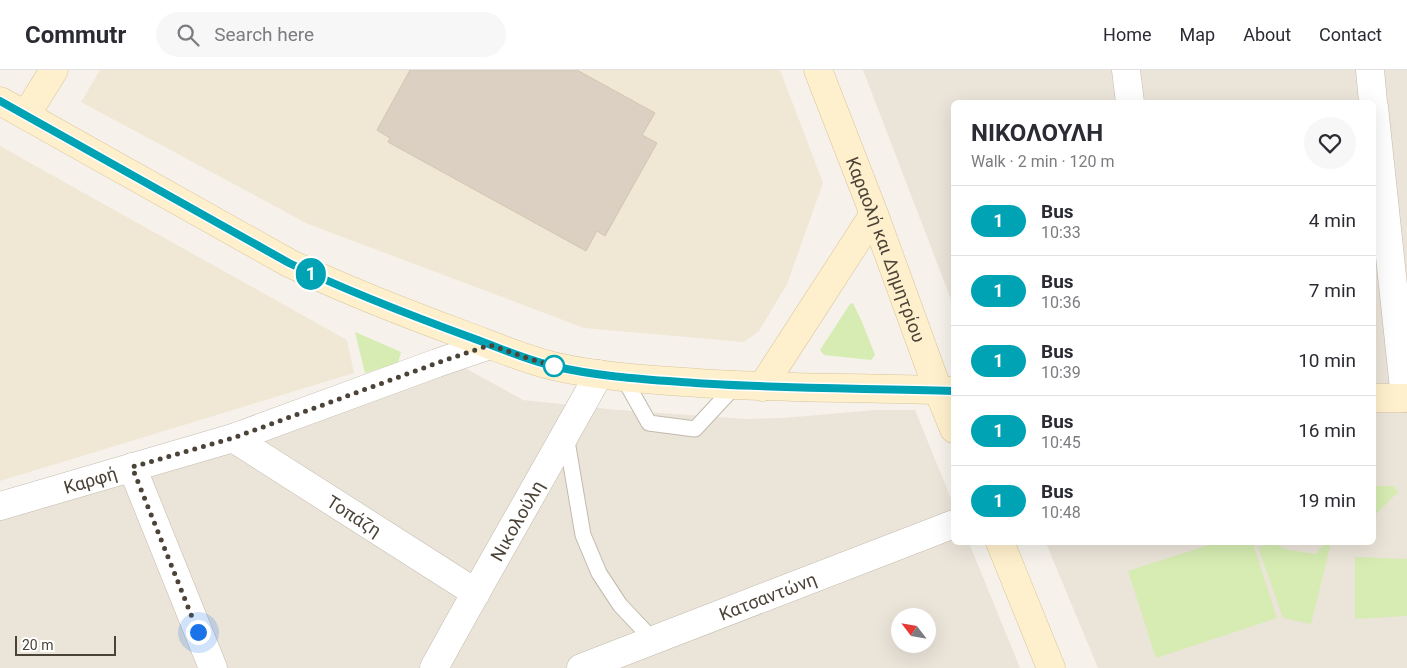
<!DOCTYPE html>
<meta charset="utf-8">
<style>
body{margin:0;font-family:Roboto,sans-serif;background:#f7f7f7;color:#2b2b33;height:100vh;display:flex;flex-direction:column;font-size:19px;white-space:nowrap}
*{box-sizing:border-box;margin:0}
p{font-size:16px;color:#7c7c81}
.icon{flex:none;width:28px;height:28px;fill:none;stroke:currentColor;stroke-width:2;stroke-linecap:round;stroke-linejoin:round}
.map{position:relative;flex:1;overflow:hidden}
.drawer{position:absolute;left:951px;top:30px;width:425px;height:445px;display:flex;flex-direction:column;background:#fff;border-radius:8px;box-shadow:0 5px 20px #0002}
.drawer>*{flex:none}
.badge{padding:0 10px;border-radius:16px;font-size:18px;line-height:32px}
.needle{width:32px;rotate:301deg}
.buttons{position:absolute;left:891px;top:538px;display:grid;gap:10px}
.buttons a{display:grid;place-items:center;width:45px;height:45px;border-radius:50%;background:#fff;box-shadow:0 5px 20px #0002;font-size:25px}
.scale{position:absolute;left:15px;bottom:12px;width:101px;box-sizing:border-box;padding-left:5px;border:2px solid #4c4338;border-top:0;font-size:14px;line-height:18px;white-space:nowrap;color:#4c4338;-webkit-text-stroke:4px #fff;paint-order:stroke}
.you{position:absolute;width:25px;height:25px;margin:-12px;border:4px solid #fff;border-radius:50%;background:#1a73e8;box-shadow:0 0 0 8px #1a73e833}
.map>.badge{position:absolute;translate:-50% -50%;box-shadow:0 0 0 2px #fff}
.round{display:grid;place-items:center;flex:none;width:52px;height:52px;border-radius:26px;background:#f7f7f7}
.summary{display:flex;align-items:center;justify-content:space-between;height:85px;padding:0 20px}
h1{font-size:24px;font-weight:700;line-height:38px}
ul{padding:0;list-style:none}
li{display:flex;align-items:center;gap:15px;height:70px;padding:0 20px;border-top:1px solid #e1e1e2}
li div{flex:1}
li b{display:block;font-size:19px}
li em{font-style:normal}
li .badge{min-width:55px;font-weight:700;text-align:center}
header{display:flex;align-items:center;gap:30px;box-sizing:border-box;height:70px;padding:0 25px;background:#fff;border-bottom:1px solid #e1e1e2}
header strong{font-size:24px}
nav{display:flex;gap:28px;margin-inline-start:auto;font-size:18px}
.search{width:350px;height:45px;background:#f7f7f7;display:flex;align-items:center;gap:12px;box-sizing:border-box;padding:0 18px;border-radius:28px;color:#7c7c81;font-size:19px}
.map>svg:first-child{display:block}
</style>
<header>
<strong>Commutr</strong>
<div class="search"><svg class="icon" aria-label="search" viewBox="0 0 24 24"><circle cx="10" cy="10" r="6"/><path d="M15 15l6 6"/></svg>Search here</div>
<nav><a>Home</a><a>Map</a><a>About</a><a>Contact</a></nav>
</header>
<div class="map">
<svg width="1407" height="598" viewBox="0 0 1407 598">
<rect width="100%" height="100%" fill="#f6f2eb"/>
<g fill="#ebe4d9" fill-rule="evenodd">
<polygon points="863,0 1407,0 1407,598 1098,598 1046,473 1374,472 1374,32 954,32 954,237"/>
<path d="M465 298 523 330 618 340 746 349 783 348 876 340H915L954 436V472L969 473 1020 598H0V450ZM900 546H928V574H900Z"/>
</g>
<g fill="#f0e7d5">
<polygon points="100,0 780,0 823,113 787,214 759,261 744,272 584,258 308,154 81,32"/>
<polygon points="0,76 347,270 354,303 0,411"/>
</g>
<g fill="#d6ecb2">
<polygon points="853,233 862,252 875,285 871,290 824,285 820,280 850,234"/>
<polygon points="355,262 401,282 398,293 365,303"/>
<polygon points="1374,416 1394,416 1398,422 1374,446"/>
<polygon points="1215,473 1253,473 1277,548 1156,588 1128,501"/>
<polygon points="1272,473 1289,480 1316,484 1325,473 1331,473 1311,554 1283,548 1258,477"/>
<polygon points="1355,487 1407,489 1407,546 1355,549"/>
</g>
<polygon fill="#dcd0c3" stroke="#d4c5b2" points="410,0 577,0 655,43 642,65 657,73 605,166 597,161 586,181 388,72 390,68 377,60"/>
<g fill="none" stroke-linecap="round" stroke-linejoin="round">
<g stroke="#c3baad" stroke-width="17">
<g id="lane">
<polyline points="623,307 649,353 695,359 735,316"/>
<polyline points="566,365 583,465 599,503 620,535 653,570"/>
</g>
</g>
<g stroke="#c3baad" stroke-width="29">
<g id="street">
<polyline points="1126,0 1130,32"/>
<polyline points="1370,0 1373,32"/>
<polyline points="1374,37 1405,328"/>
<path id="s1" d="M233 368 476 523"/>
<polyline points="132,397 213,598"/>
<path id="s2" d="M0 436 233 368 437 293 490 275"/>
<path id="s3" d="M434 598C488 499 545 402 599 304"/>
<path id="s4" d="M581 598 954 454"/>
</g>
</g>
<g stroke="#d9c499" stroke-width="29">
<g id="secondary">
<path id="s5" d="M818 0 874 144 938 320 954 359"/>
<path d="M0 31 289 193C347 221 407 244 467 266 496 277 524 289 553 296 596 306 641 309 685 312 774 319 864 317 954 321"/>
<polyline points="26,45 54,0"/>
<polyline points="762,317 874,144"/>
<polyline points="1374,328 1407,328"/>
<polyline points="1000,472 1051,598"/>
</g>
</g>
<use href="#lane" stroke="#fff" stroke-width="15"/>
<use href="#street" stroke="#fff" stroke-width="28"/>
<use href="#secondary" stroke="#fff0cd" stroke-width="28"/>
</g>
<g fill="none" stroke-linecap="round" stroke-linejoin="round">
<g stroke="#fff" stroke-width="11">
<path id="line" d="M0 31 289 193C349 222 412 246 475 269 500 278 526 290 553 296 595 306 639 309 681 312 772 319 863 318 954 321"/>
</g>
<use href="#line" stroke="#00a3b4" stroke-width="8"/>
<polyline stroke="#4c4338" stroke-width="5" stroke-dasharray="0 9" points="198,562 132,397 233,368 437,293 490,275 527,288 554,296"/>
</g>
<circle fill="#fff" stroke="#00a3b4" stroke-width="2.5" cx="554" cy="296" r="10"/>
<g text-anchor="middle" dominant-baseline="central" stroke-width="4" stroke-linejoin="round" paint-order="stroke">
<g font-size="18" fill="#4c4338" stroke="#fff">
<text stroke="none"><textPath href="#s5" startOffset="192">Καραολή και Δημητρίου</textPath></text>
<text stroke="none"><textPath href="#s2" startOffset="94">Καρφή</textPath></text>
<text stroke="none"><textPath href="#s1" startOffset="144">Τοπάζη</textPath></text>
<text stroke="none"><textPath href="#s3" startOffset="169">Νικολούλη</textPath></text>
<text stroke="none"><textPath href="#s4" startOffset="200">Κατσαντώνη</textPath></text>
</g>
</g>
</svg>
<div class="buttons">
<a><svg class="needle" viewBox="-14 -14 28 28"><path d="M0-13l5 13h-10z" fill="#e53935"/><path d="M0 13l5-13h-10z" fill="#7c7c81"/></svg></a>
</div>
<div class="scale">20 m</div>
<div class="you" style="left:198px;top:562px"></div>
<b class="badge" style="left:311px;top:204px;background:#00a3b4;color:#fff">1</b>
<section class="drawer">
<div class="summary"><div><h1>ΝΙΚΟΛΟΥΛΗ</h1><p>Walk · 2 min · 120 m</p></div><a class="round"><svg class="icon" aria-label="heart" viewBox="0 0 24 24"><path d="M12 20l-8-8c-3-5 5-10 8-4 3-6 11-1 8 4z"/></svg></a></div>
<ul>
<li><span class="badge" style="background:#00a3b4;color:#fff">1</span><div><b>Bus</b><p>10:33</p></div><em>4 min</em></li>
<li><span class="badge" style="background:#00a3b4;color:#fff">1</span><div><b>Bus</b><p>10:36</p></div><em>7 min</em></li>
<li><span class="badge" style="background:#00a3b4;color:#fff">1</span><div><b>Bus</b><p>10:39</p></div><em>10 min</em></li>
<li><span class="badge" style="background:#00a3b4;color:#fff">1</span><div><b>Bus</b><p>10:45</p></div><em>16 min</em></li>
<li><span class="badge" style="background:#00a3b4;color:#fff">1</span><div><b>Bus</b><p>10:48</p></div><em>19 min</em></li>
</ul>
</section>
</div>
